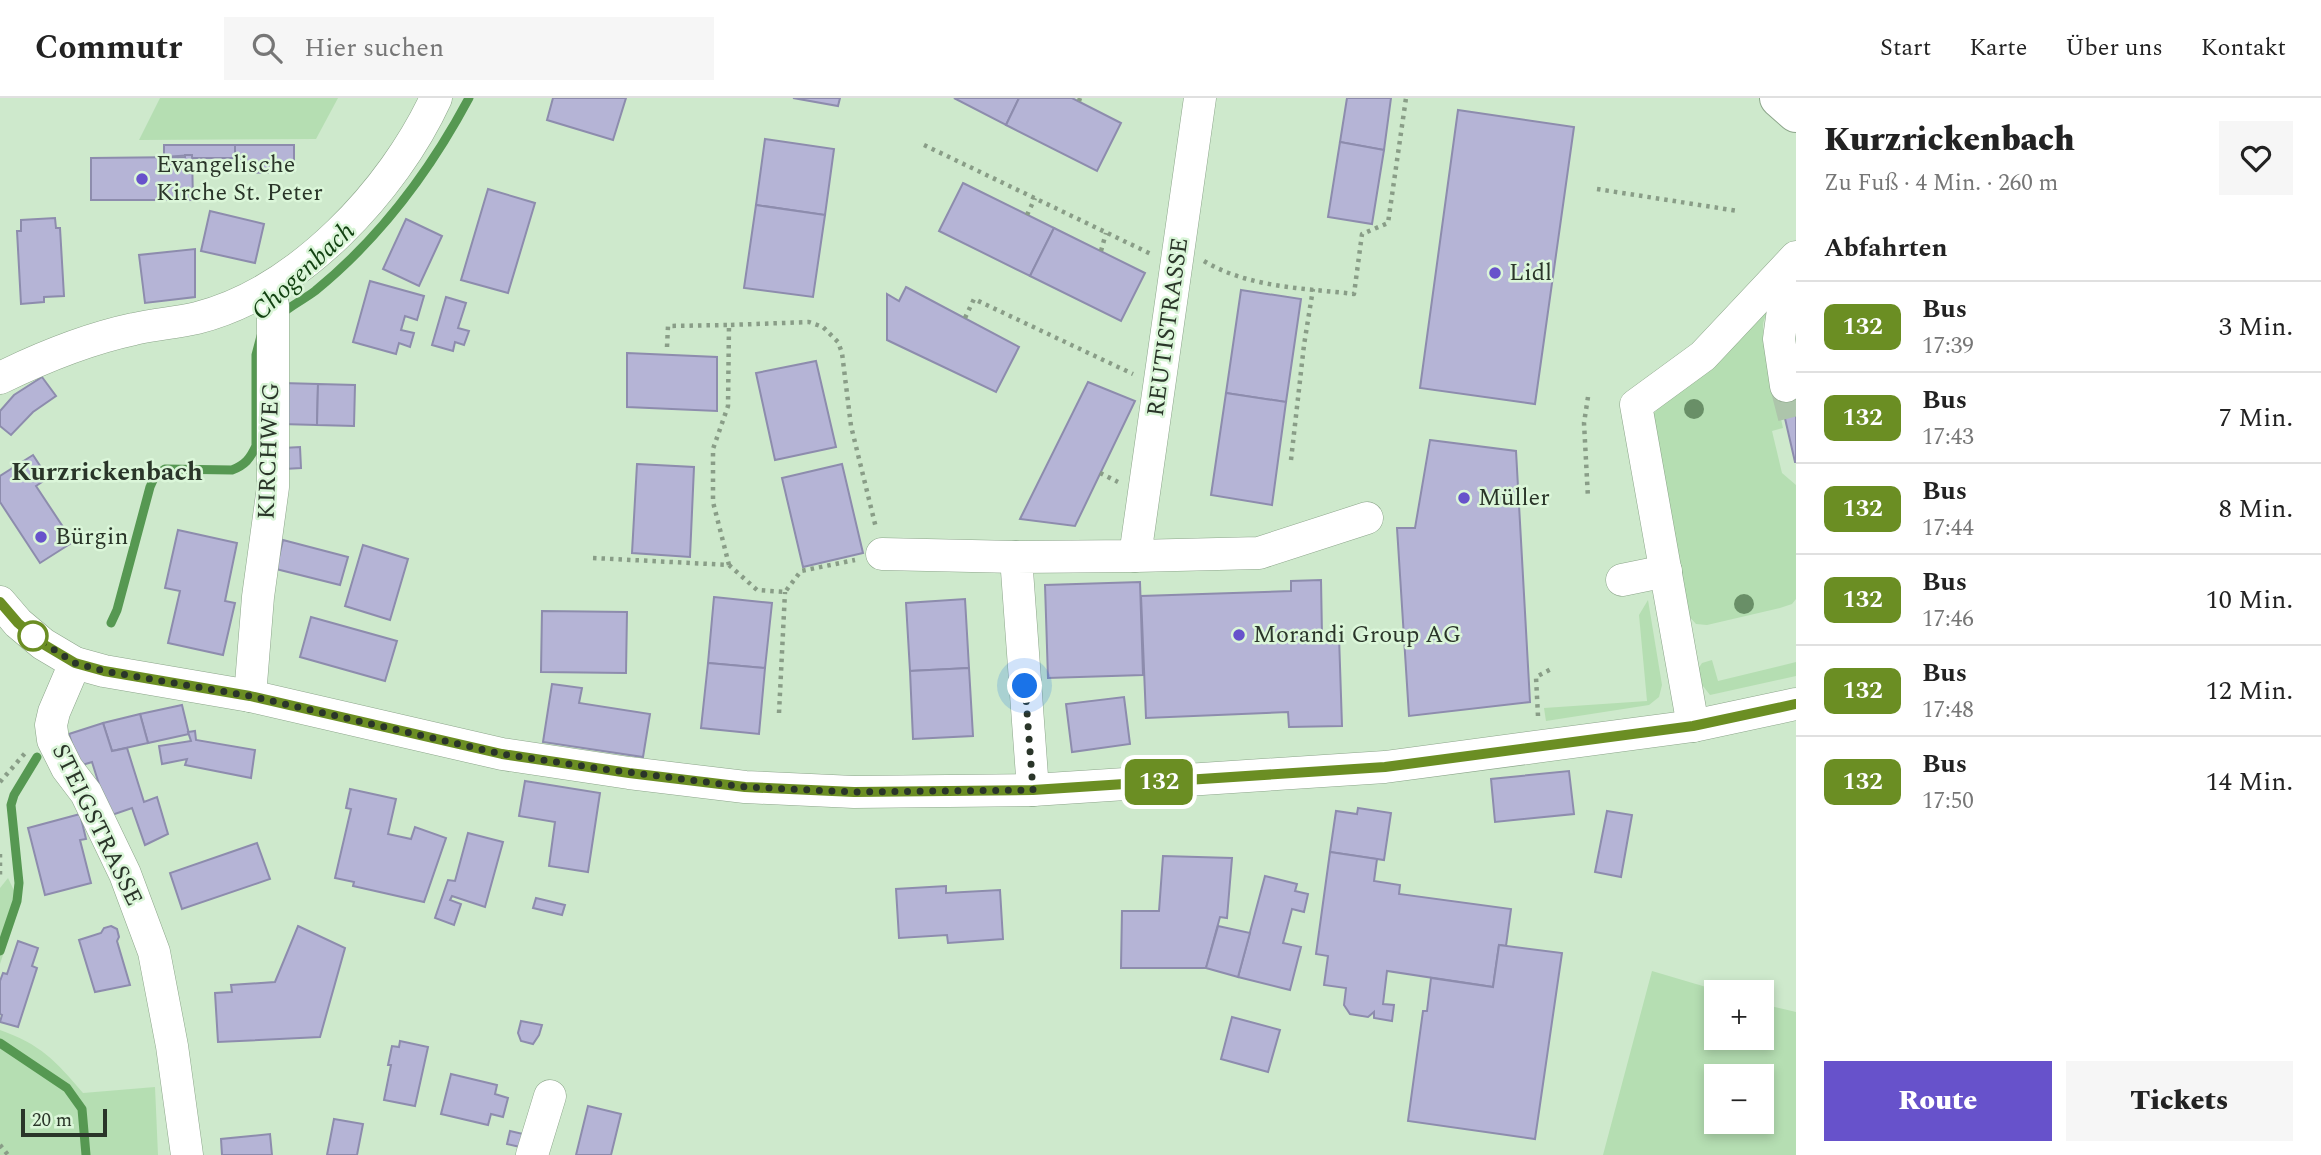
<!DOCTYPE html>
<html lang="de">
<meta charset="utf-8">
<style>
body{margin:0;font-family:Spectral,serif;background:#f6f6f6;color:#222;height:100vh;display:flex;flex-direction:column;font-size:26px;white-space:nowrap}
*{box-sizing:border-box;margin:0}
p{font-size:23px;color:#767676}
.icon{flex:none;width:38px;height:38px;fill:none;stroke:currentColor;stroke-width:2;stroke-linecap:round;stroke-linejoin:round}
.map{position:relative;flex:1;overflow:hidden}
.panel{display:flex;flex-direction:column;background:#fff;width:525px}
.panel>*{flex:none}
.badge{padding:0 14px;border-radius:10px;font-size:24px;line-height:46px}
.tools{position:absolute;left:1704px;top:882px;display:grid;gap:14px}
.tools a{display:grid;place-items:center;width:70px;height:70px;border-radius:0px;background:#fff;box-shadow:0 4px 10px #0003;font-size:35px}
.scale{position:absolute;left:21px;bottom:18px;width:86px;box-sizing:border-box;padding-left:7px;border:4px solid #2a3529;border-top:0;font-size:19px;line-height:24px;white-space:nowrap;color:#2a3529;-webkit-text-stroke:5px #dbf6d9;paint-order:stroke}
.you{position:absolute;width:35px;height:35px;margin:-18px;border:5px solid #fff;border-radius:50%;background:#1a73e8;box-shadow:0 0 0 10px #1a73e833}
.map>.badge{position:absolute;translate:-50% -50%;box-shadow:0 0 0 4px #fff}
h2{padding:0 28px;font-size:26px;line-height:63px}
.round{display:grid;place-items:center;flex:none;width:74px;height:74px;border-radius:0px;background:#f6f6f6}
.head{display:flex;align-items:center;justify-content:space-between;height:119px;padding:0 28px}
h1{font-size:33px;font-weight:800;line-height:52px}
.action{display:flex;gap:14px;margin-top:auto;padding:14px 28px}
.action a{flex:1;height:80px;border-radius:0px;background:#6752cb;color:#fff;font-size:28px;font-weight:800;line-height:80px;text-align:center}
.action a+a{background:#f6f6f6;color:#222}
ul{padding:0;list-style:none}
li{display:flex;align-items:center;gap:21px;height:91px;padding:0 28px;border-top:2px solid #e0e0e0}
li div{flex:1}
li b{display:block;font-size:26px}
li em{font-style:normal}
li .badge{min-width:77px;font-weight:700;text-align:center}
header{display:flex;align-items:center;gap:42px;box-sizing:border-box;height:98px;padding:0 35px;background:#fff;border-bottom:2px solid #e0e0e0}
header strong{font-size:33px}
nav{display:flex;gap:38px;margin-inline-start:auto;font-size:24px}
.search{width:490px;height:63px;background:#f6f6f6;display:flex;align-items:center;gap:18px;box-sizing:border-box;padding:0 24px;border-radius:0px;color:#767676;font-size:26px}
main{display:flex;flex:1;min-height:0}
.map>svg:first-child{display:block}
</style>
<header>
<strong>Commutr</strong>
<div class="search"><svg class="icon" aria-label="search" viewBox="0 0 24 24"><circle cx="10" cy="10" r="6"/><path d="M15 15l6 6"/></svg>Hier suchen</div>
<nav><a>Start</a><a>Karte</a><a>Über uns</a><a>Kontakt</a></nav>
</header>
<main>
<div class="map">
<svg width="1796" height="1057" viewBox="0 0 1796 1057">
<rect width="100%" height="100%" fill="#cee9cc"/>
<g fill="#b5deb2" fill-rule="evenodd">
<polygon points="160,0 338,0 316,41 139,42"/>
<polygon points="1768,212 1763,225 1763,240 1783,330 1772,333 1782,375 1796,387 1796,501 1792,506 1780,510 1707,527 1696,526 1685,514 1651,327 1654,315 1685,283"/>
<polygon points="1648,502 1662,587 1659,599 1649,607 1546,623 1544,610 1647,603 1639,517"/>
<polygon points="1712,562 1718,583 1796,564 1796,578 1710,597 1699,583 1696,574 1702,565"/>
<polygon points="8,780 20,805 0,866 0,790"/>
<path d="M1652 873 1723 894H1717V940H1762V906L1796 914V1057H1603ZM1717 978H1762V1024H1717Z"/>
<path d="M0 932C40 946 56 963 83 995L155 989 158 1057H0Z"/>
</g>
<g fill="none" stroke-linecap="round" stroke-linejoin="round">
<g stroke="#569852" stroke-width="9">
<path d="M279 218C290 208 303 202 315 193 380 140 430 73 469 0"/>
<path d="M111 525 117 512 150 389 155 378 165 371 232 372C245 367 250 361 256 348V257L261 238"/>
<polyline points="0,853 17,803 19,785 11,707 14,697 37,659"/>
<polyline points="0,945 67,990 82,1011 86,1057"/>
</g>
</g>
<g fill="#b5b4d6" stroke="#8d8cad" stroke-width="2">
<polygon points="553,0 626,0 613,42 547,22"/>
<polygon points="793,0 840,0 838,8"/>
<polygon points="954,0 1019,0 1006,27"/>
<polygon points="1019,0 1072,0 1121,25 1097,73 1006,27"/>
<polygon points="1347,0 1391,0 1384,52 1340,44"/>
<polygon points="1458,12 1574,29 1535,306 1420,290"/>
<polygon points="765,41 834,51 825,117 756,107"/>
<polygon points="1340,44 1384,52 1372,126 1328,119"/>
<polygon points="164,47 235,47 235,60 192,60 192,57 164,59"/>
<polygon points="235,47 294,47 294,74 235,75"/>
<polygon points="185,57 192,57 193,102 91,102 91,60 185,59"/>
<polygon points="963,85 1054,130 1030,178 939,133"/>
<polygon points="488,91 535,105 508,195 461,182"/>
<polygon points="756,107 825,117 813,199 744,190"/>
<polygon points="210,113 264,126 255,165 201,153"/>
<polygon points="55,120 56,130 60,130 64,198 44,199 44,204 21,206 17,133 21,133 21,122"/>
<polygon points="406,121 442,138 419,188 383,171"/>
<polygon points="1054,130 1145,175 1121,223 1030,178"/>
<polygon points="195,151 195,199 145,205 139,157"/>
<polygon points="370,183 424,198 417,222 405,218 401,232 414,235 410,249 399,245 396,256 353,244"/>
<polygon points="906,189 1019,249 996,294 887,242 887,196 899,203"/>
<polygon points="1241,192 1301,201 1286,304 1226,295"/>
<polygon points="446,199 466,205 458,230 469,233 464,247 455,244 453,253 432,247"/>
<polygon points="627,255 717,259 717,313 627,309"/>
<polygon points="816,263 836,349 775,362 756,275"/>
<polygon points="42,279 56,298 33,314 11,337 0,328 0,313 14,297"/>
<polygon points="1088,284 1135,303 1075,428 1020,421"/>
<polygon points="282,285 318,286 317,327 281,326"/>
<polygon points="1796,285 1796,364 1795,364 1778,290"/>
<polygon points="318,286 355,287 354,328 317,327"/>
<polygon points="1226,295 1286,304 1272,407 1211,397"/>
<polygon points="1430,342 1516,353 1530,604 1409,618 1397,430 1415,430"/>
<polygon points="300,349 301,370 284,371 283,350"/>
<polygon points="33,357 48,380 36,388 73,444 40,465 0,404 0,378"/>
<polygon points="637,366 694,369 690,459 632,455"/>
<polygon points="842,366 863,455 803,469 782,380"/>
<polygon points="178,432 237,445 225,503 235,505 223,557 168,545 180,493 165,490"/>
<polygon points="283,442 348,459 340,487 276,471"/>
<polygon points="363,447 408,461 390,522 345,508"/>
<polygon points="1321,482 1322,538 1339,538 1342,628 1289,629 1288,614 1146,620 1141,498 1291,493 1291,483"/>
<polygon points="1140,484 1143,577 1048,580 1045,487"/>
<polygon points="714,499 772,505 765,570 708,565"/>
<polygon points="965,501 969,570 910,573 906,505"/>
<polygon points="542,513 627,514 626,575 541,574"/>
<polygon points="311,519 397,543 385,583 300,559"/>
<polygon points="708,565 765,570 759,636 701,630"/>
<polygon points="969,570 973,638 913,641 910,573"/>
<polygon points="552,586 582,590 579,605 650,616 643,659 543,644"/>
<polygon points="1124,599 1130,646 1072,654 1066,606"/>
<polygon points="182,607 189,636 148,645 140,616"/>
<polygon points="140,616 148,645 112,653 103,625"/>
<polygon points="103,625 112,653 127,650 144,704 157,699 168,736 145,747 132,710 109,718 92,664 79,668 69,636"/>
<polygon points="195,633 196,642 255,652 251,680 185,667 187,661 162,666 159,648 191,643 188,634"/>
<polygon points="1569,673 1574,716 1495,724 1491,681"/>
<polygon points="525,683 600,695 588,774 549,768 555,724 519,718"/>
<polygon points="350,691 396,701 388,736 411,741 415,729 446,740 424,804 353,788 354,784 335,780 351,711 346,710"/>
<polygon points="1358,710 1391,715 1384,762 1330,754 1336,713 1357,716"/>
<polygon points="1607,713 1632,717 1621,779 1595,774"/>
<polygon points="80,716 86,741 80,742 91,785 45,797 28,730"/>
<polygon points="468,735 503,744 485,809 452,798 450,802 461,806 454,827 435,820 448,782 455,783"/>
<polygon points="257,745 270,781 182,811 170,775"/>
<polygon points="1330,754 1377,761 1374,783 1400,787 1399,796 1511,811 1506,848 1499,847 1493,889 1387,873 1383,906 1394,907 1392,923 1374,920 1374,914 1368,919 1350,916 1344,907 1346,890 1324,887 1328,858 1316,856"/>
<polygon points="1163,758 1232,760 1227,820 1220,819 1206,870 1121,870 1122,813 1159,813"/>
<polygon points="1265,778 1297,786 1295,793 1308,796 1304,814 1292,811 1283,845 1301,849 1290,892 1238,879"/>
<polygon points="946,788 946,795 1000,792 1003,841 948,845 947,837 899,840 896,791"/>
<polygon points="536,800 565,807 562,817 533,810"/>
<polygon points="111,828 117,831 119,839 117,843 130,887 95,894 79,842 101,835 104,830"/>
<polygon points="298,828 345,850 320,939 218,944 215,895 232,894 231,887 275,884"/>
<polygon points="1218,828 1250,835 1238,879 1206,870"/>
<polygon points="18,843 38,850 32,868 37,870 18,929 0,924 2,917 0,916 0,883 3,875 7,876"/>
<polygon points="1499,847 1562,855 1535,1041 1408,1023 1423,913 1427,913 1431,880 1493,889"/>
<polygon points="1232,919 1280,932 1268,974 1221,961"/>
<polygon points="521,923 542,927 539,937 533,946 521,943 518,935"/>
<polygon points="400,943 428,949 415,1008 384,1002 391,967 388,967 392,948 399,949"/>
<polygon points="451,976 497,987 495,996 508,1000 503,1019 491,1016 488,1027 441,1016"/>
<polygon points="588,1008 621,1016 611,1057 576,1057"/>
<polygon points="334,1021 363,1026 357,1057 327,1057"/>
<polygon points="510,1033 523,1036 520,1049 507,1046"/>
<polygon points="270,1036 272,1057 222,1057 221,1041"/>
</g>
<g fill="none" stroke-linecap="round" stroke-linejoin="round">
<polyline stroke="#adc5ab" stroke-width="32" stroke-dasharray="32 16" stroke-linecap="butt" points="1786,288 1796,327"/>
<g stroke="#8ca58a" stroke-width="33">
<g id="minor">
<path d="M0 280C43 259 87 241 134 231 155 226 176 225 197 220 299 194 393 93 436 0"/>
<polyline points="1786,288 1779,241 1783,212 1796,195"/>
<polyline points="882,456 1016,459"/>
<polyline points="1135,458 1259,455 1367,420"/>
<polyline points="1622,482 1666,473"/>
<polyline points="0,504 18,525 43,546 75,565 104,573 250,598 502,656 629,675 745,689 854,694 1033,692 1385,669 1693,628 1796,606"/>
<polyline points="75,565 54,614 51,627 53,642 67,670 86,695 100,724 125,776 154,854 172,948 187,1057"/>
<polyline points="250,598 258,499 273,389 273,207 267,192"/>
<polyline points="1693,628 1636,307 1703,258 1796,159"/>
<polyline points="1033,692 1016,459 1135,458 1200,0"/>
<polyline points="532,1057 550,998"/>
</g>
</g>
<g stroke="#8ca58a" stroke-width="40">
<polyline id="major" points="1779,0 1796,15"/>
</g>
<g stroke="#899d87" stroke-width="4.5" stroke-dasharray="3.5 5" stroke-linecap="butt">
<polyline points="1079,3 1080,0"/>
<polyline points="924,47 1151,156"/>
<polyline points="1597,91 1738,113"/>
<polyline points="1027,117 1035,100"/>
<polyline points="1101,153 1106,135"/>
<path d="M1204 163C1249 190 1304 190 1354 196L1362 136 1388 125 1406 0"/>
<polyline points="965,220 974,201 1133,276"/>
<polyline points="667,249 668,228 729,227"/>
<polyline points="1588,299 1584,325 1588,400"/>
<polyline points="1291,362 1304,247 1313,191"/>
<polyline points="1100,375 1118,384"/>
<polyline points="593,460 729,467 757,492 785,494 801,473 855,462"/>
<polyline points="729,467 713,404 713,351 728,308 729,227 809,224 823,229 838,244 842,255 851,328 876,430"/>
<polyline points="779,615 785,494"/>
<polyline points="1538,618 1536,579 1553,570"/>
<polyline points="0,684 26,654"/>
<polyline points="0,756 0,780"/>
<polyline points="0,1047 8,1057"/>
</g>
<use href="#minor" stroke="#fff" stroke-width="32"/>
<use href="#major" stroke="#fff" stroke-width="38"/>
</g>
<g fill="#698f67">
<circle cx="1694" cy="311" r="10"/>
<circle cx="1744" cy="506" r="10"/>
</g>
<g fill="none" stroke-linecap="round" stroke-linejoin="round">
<g stroke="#fff" stroke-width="16">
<polyline id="line" points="0,504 18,525 43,546 75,565 104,573 250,598 502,656 629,675 745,689 854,694 1033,692 1385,669 1693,628 1796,606"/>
</g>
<use href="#line" stroke="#6b8e23" stroke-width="10"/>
<polyline stroke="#2a3529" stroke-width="7" stroke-dasharray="0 12.6" points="33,538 75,565 104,573 250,598 502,656 603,671 745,689 854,694 1033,692 1025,588"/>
</g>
<g fill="#6752cb" stroke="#dbf6d9" stroke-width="2.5">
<circle cx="142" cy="81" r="7"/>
<circle cx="1495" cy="175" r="7"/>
<circle cx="1464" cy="400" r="7"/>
<circle cx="41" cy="439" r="7"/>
<circle cx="1239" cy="537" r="7"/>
</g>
<circle fill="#fff" stroke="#6b8e23" stroke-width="3.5" cx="33" cy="538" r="14"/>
<g text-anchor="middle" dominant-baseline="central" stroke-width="5" stroke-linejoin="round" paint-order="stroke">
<g font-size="24" fill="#2a3529" stroke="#dbf6d9" text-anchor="start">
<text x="156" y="67">Evangelische<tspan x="156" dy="28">Kirche St. Peter</tspan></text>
<text x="1509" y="175">Lidl</text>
<text x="1478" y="400">Müller</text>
<text x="55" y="439">Bürgin</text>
<text x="1253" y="537">Morandi Group AG</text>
</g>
<g font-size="24" fill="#2a3529" stroke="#dbf6d9">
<text transform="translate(1168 229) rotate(-82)">REUTISTRASSE</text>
<text transform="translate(269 353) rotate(-88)">KIRCHWEG</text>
<text transform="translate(97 727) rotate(64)">STEIGSTRASSE</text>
</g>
<g font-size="26" font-style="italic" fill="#134212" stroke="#dbf6d9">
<text transform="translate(303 173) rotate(-43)">Chogenbach</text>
</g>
<g font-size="26" font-weight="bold" fill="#2a3529" stroke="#dbf6d9">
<text x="107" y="374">Kurzrickenbach</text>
</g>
</g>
</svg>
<div class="tools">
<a>+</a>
<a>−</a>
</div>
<div class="scale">20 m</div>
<div class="you" style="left:1025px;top:588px"></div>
<b class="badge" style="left:1159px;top:684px;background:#6b8e23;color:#fff">132</b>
</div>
<section class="panel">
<div class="head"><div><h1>Kurzrickenbach</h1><p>Zu Fuß · 4 Min. · 260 m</p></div><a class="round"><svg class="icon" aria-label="heart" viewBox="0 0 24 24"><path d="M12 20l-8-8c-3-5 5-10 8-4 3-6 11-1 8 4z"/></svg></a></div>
<h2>Abfahrten</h2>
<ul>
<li><span class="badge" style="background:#6b8e23;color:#fff">132</span><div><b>Bus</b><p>17:39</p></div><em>3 Min.</em></li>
<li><span class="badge" style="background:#6b8e23;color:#fff">132</span><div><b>Bus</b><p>17:43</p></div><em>7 Min.</em></li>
<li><span class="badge" style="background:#6b8e23;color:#fff">132</span><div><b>Bus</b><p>17:44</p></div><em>8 Min.</em></li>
<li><span class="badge" style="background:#6b8e23;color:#fff">132</span><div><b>Bus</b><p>17:46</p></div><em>10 Min.</em></li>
<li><span class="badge" style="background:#6b8e23;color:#fff">132</span><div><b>Bus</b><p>17:48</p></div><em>12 Min.</em></li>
<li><span class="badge" style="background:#6b8e23;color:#fff">132</span><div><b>Bus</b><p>17:50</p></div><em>14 Min.</em></li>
</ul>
<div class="action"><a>Route</a><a>Tickets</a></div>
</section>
</main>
